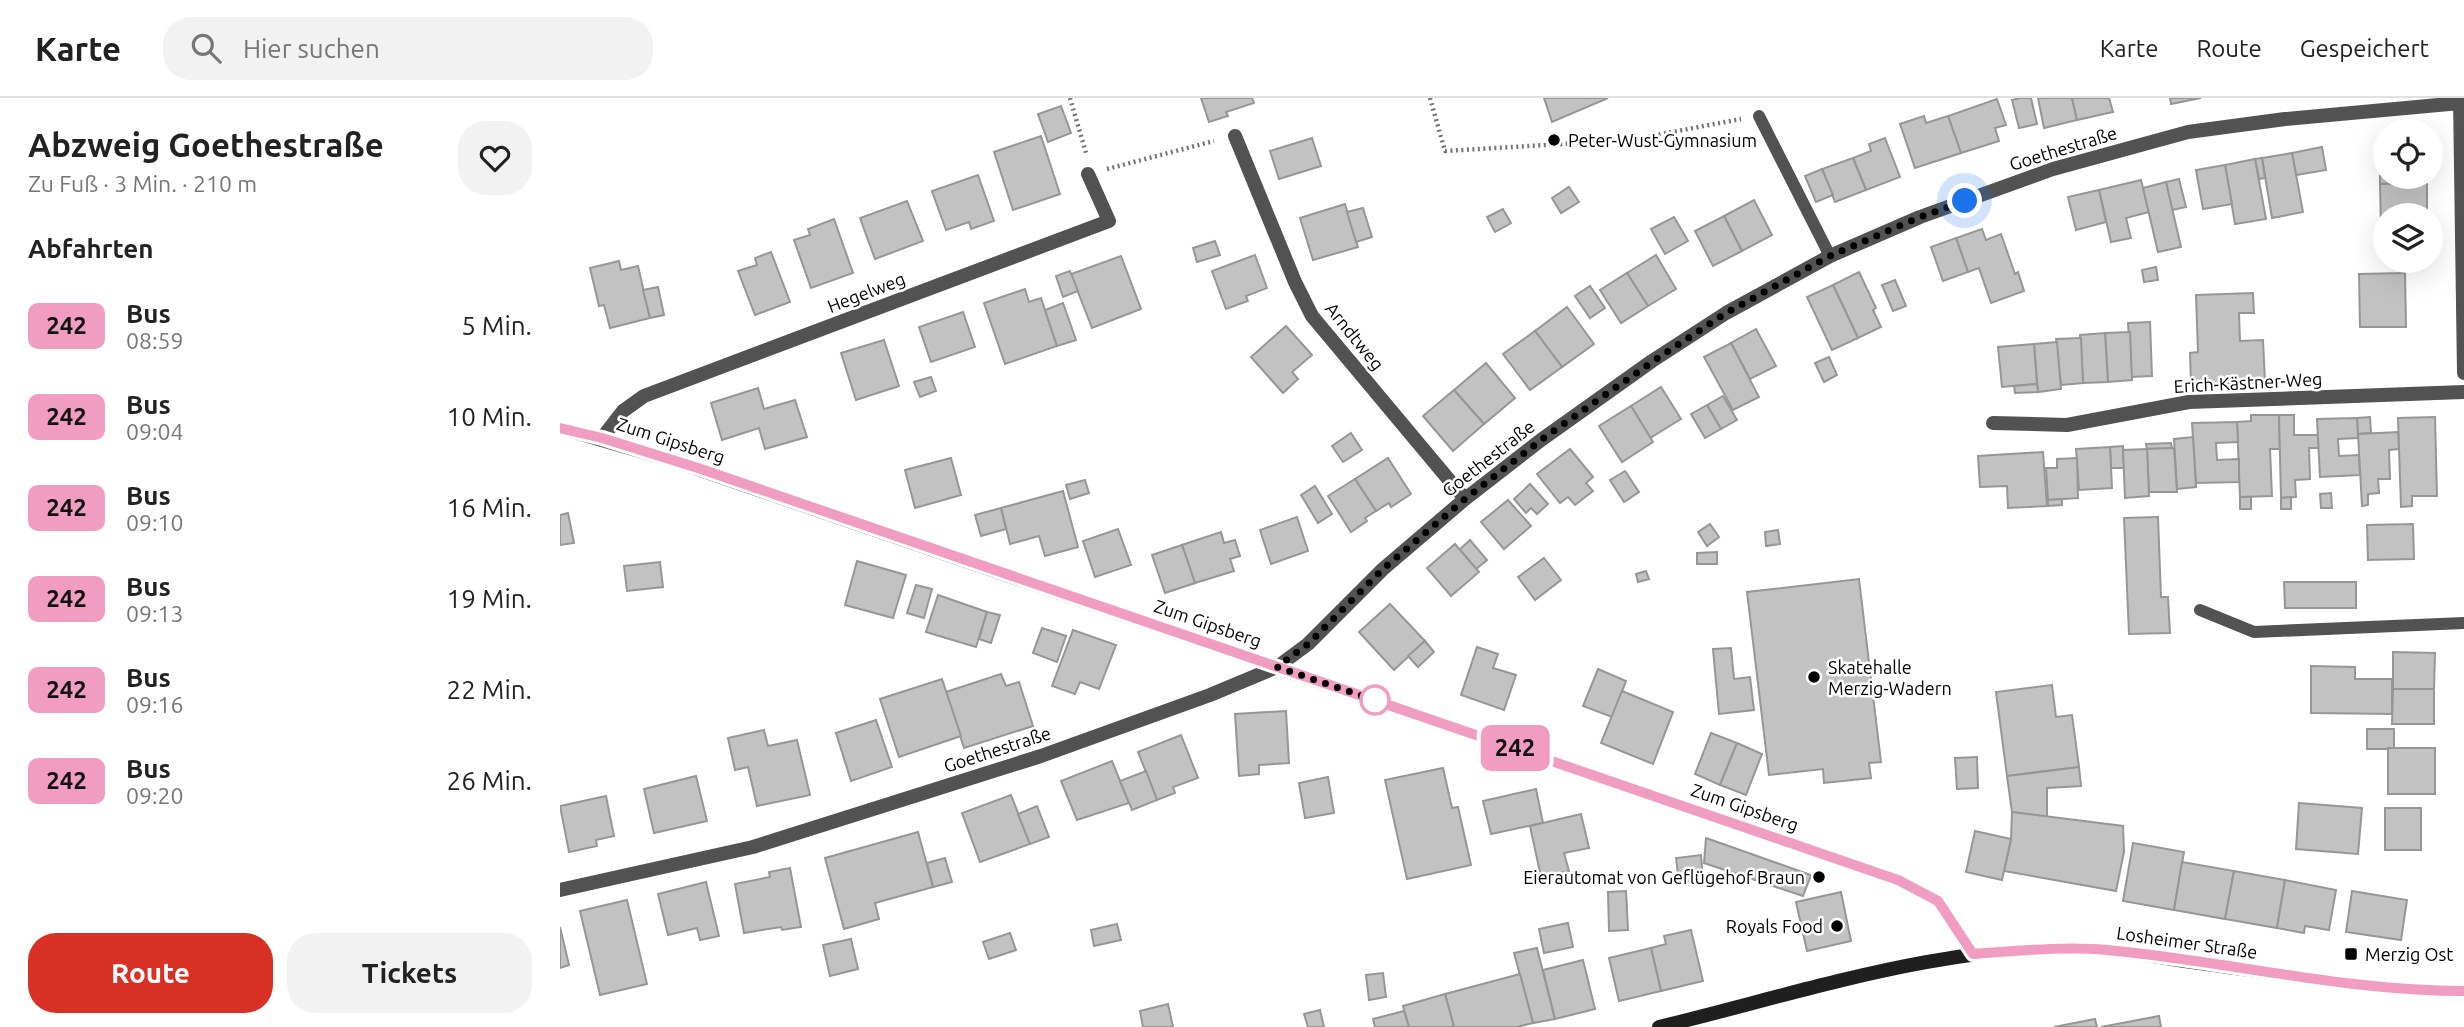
<!DOCTYPE html>
<html lang="de">
<meta charset="utf-8">
<style>
body{margin:0;font-family:Ubuntu,sans-serif;background:#f2f2f2;color:#222;height:100vh;display:flex;flex-direction:column;font-size:26px;white-space:nowrap}
*{box-sizing:border-box;margin:0}
p{font-size:23px;color:#767676}
.icon{flex:none;width:38px;height:38px;fill:none;stroke:currentColor;stroke-width:2;stroke-linecap:round;stroke-linejoin:round}
.map{position:relative;flex:1;overflow:hidden}
.drawer{display:flex;flex-direction:column;background:#fff;width:560px}
.drawer>*{flex:none}
.badge{padding:0 14px;border-radius:10px;font-size:24px;line-height:46px}
.tools{position:absolute;left:1813px;top:21px;display:grid;gap:14px}
.tools a{display:grid;place-items:center;width:70px;height:70px;border-radius:50%;background:#fff;box-shadow:0 7px 28px #0002;font-size:35px}
.you{position:absolute;width:35px;height:35px;margin:-18px;border:5px solid #fff;border-radius:50%;background:#1a73e8;box-shadow:0 0 0 10px #1a73e833}
.map>.badge{position:absolute;translate:-50% -50%;box-shadow:0 0 0 4px #fff}
h2{padding:0 28px;font-size:26px;line-height:63px}
.round{display:grid;place-items:center;flex:none;width:74px;height:74px;border-radius:28px;background:#f2f2f2}
.head{display:flex;align-items:center;justify-content:space-between;height:119px;padding:0 28px}
h1{font-size:33px;font-weight:700;line-height:52px}
.button{display:flex;gap:14px;margin-top:auto;padding:14px 28px}
.button a{flex:1;height:80px;border-radius:28px;background:#d93025;color:#fff;font-size:28px;font-weight:700;line-height:80px;text-align:center}
.button a+a{background:#f2f2f2;color:#222}
ul{padding:0;list-style:none}
li{display:flex;align-items:center;gap:21px;height:91px;padding:0 28px}
li div{flex:1}
li b{display:block;font-size:26px}
li em{font-style:normal}
li .badge{min-width:77px;font-weight:700;text-align:center}
header{display:flex;align-items:center;gap:42px;box-sizing:border-box;height:98px;padding:0 35px;background:#fff;border-bottom:2px solid #e0e0e0}
header strong{font-size:33px}
nav{display:flex;gap:38px;margin-inline-start:auto;font-size:24px}
.search{width:490px;height:63px;background:#f2f2f2;display:flex;align-items:center;gap:18px;box-sizing:border-box;padding:0 24px;border-radius:28px;color:#767676;font-size:26px}
main{display:flex;flex:1;min-height:0}
.map>svg:first-child{display:block}
</style>
<header>
<strong>Karte</strong>
<div class="search"><svg class="icon" aria-label="search" viewBox="0 0 24 24"><circle cx="10" cy="10" r="6"/><path d="M15 15l6 6"/></svg>Hier suchen</div>
<nav><a>Karte</a><a>Route</a><a>Gespeichert</a></nav>
</header>
<main>
<section class="drawer">
<div class="head"><div><h1>Abzweig Goethestraße</h1><p>Zu Fuß · 3 Min. · 210 m</p></div><a class="round"><svg class="icon" aria-label="heart" viewBox="0 0 24 24"><path d="M12 20l-8-8c-3-5 5-10 8-4 3-6 11-1 8 4z"/></svg></a></div>
<h2>Abfahrten</h2>
<ul>
<li><span class="badge" style="background:#f19cc1;color:#111">242</span><div><b>Bus</b><p>08:59</p></div><em>5 Min.</em></li>
<li><span class="badge" style="background:#f19cc1;color:#111">242</span><div><b>Bus</b><p>09:04</p></div><em>10 Min.</em></li>
<li><span class="badge" style="background:#f19cc1;color:#111">242</span><div><b>Bus</b><p>09:10</p></div><em>16 Min.</em></li>
<li><span class="badge" style="background:#f19cc1;color:#111">242</span><div><b>Bus</b><p>09:13</p></div><em>19 Min.</em></li>
<li><span class="badge" style="background:#f19cc1;color:#111">242</span><div><b>Bus</b><p>09:16</p></div><em>22 Min.</em></li>
<li><span class="badge" style="background:#f19cc1;color:#111">242</span><div><b>Bus</b><p>09:20</p></div><em>26 Min.</em></li>
</ul>
<div class="button"><a>Route</a><a>Tickets</a></div>
</section>
<div class="map">
<svg width="1904" height="929" viewBox="0 0 1904 929">
<rect width="100%" height="100%" fill="#fff"/>
<g fill="#c2c2c2" stroke="#969696" stroke-width="2">
<polygon points="641,0 692,0 694,5 666,14 668,18 649,24"/>
<polygon points="984,0 1048,0 992,24"/>
<polygon points="1460,0 1471,0 1477,26 1459,30 1452,2"/>
<polygon points="1478,0 1512,0 1517,22 1484,30"/>
<polygon points="1512,0 1549,0 1553,14 1517,22"/>
<polygon points="1610,0 1641,0 1611,6"/>
<polygon points="1437,1 1446,27 1435,30 1439,43 1401,55 1388,18"/>
<polygon points="501,8 511,35 488,44 478,16"/>
<polygon points="1364,18 1366,25 1388,18 1401,55 1355,70 1340,26"/>
<polygon points="481,38 500,96 453,112 434,54"/>
<polygon points="752,40 761,68 719,81 710,53"/>
<polygon points="1325,40 1340,79 1306,92 1293,60 1311,53 1309,46"/>
<polygon points="1820,42 1825,42 1825,79 1867,79 1867,85 1820,86"/>
<polygon points="1762,49 1766,72 1736,77 1732,55"/>
<polygon points="1732,55 1743,114 1712,120 1702,60"/>
<polygon points="1293,60 1306,92 1275,104 1262,71"/>
<polygon points="1702,60 1705,80 1699,81 1695,61"/>
<polygon points="1695,61 1706,121 1675,126 1665,67"/>
<polygon points="1665,67 1672,106 1643,111 1636,72"/>
<polygon points="1262,71 1273,97 1256,104 1245,78"/>
<polygon points="418,77 434,123 411,131 409,124 386,132 372,93"/>
<polygon points="1619,81 1626,109 1612,112 1606,84"/>
<polygon points="1581,82 1589,114 1566,120 1571,140 1551,144 1539,92"/>
<polygon points="1606,84 1621,149 1598,154 1583,90"/>
<polygon points="1867,85 1867,117 1825,117 1825,130 1821,130 1820,86"/>
<polygon points="1009,89 1019,104 1001,115 992,100"/>
<polygon points="1539,92 1546,124 1516,132 1508,99"/>
<polygon points="1194,102 1212,137 1182,153 1164,118"/>
<polygon points="347,103 363,143 315,161 300,120"/>
<polygon points="785,106 798,149 753,162 740,120"/>
<polygon points="803,110 812,139 796,144 787,114"/>
<polygon points="943,111 951,125 935,134 927,119"/>
<polygon points="1164,118 1182,153 1153,168 1135,133"/>
<polygon points="1114,119 1128,143 1105,156 1091,131"/>
<polygon points="274,121 293,175 251,190 234,142 250,137 248,131"/>
<polygon points="1422,131 1426,142 1441,136 1455,176 1458,174 1464,193 1431,205 1419,170 1408,174 1396,140"/>
<polygon points="1396,140 1408,174 1383,183 1371,149"/>
<polygon points="655,143 660,157 637,164 633,150"/>
<polygon points="211,154 230,204 195,217 178,173 197,167 195,160"/>
<polygon points="695,157 707,190 686,198 688,203 666,211 652,173"/>
<polygon points="1096,157 1116,191 1088,208 1067,175"/>
<polygon points="561,158 581,211 532,230 511,176"/>
<polygon points="59,163 61,172 78,168 90,220 50,230 44,207 39,208 30,170"/>
<polygon points="1596,169 1598,182 1584,184 1582,172"/>
<polygon points="510,173 518,193 503,199 496,178"/>
<polygon points="1299,174 1316,210 1313,212 1321,229 1298,240 1273,187"/>
<polygon points="1067,175 1088,208 1061,225 1040,192"/>
<polygon points="1845,175 1846,229 1800,229 1799,176"/>
<polygon points="1335,182 1346,208 1333,213 1322,187"/>
<polygon points="1273,187 1298,240 1272,252 1247,199"/>
<polygon points="1030,188 1045,210 1030,220 1015,198"/>
<polygon points="98,189 104,217 90,220 83,192"/>
<polygon points="465,191 469,204 481,200 497,248 445,266 424,205"/>
<polygon points="1693,195 1694,215 1679,215 1680,243 1703,242 1705,284 1631,287 1630,255 1638,254 1636,197"/>
<polygon points="503,205 516,242 497,248 485,212"/>
<polygon points="1007,209 1034,246 1002,269 975,233"/>
<polygon points="403,214 415,249 371,264 359,229"/>
<polygon points="1590,224 1592,278 1571,279 1568,225"/>
<polygon points="726,228 752,257 732,274 738,281 723,295 691,259"/>
<polygon points="1196,231 1216,268 1190,281 1171,245"/>
<polygon points="975,233 1002,269 970,292 943,256"/>
<polygon points="1570,234 1572,282 1548,284 1545,235"/>
<polygon points="1545,235 1548,284 1523,285 1520,237"/>
<polygon points="1521,240 1523,285 1501,287 1496,241"/>
<polygon points="324,242 339,288 296,302 281,255"/>
<polygon points="1497,244 1501,291 1478,294 1474,246"/>
<polygon points="1171,245 1199,299 1173,312 1144,259"/>
<polygon points="1474,246 1477,286 1442,289 1438,249"/>
<polygon points="1269,259 1277,277 1264,284 1255,265"/>
<polygon points="926,265 955,300 924,326 894,292"/>
<polygon points="371,279 376,293 360,299 354,284"/>
<polygon points="1477,286 1478,294 1455,295 1454,288"/>
<polygon points="1101,289 1121,321 1090,340 1071,308"/>
<polygon points="198,290 204,311 235,302 247,339 205,351 199,330 162,342 151,305"/>
<polygon points="894,292 924,326 893,353 863,318"/>
<polygon points="1163,298 1177,322 1161,331 1147,307"/>
<polygon points="1147,307 1161,331 1145,340 1131,316"/>
<polygon points="1071,308 1093,344 1062,364 1039,328"/>
<polygon points="1691,317 1719,317 1720,351 1710,351 1712,398 1680,399 1677,324 1691,323"/>
<polygon points="1719,317 1734,317 1734,337 1758,337 1759,350 1749,350 1750,381 1735,382 1736,399 1721,400"/>
<polygon points="1810,319 1811,335 1798,336 1797,320"/>
<polygon points="1875,319 1877,398 1852,398 1852,408 1841,409 1838,320"/>
<polygon points="1797,320 1798,340 1778,341 1779,358 1799,357 1800,377 1760,379 1757,321"/>
<polygon points="1677,324 1678,344 1656,345 1657,362 1679,361 1679,384 1636,385 1632,325"/>
<polygon points="1838,334 1839,351 1829,352 1830,381 1818,381 1819,395 1808,396 1808,407 1802,408 1798,336"/>
<polygon points="791,335 802,352 783,364 772,348"/>
<polygon points="1633,339 1636,389 1617,391 1614,341"/>
<polygon points="1611,345 1612,350 1587,351 1586,346"/>
<polygon points="1563,348 1564,370 1551,370 1550,349"/>
<polygon points="1550,349 1552,390 1519,392 1516,351"/>
<polygon points="1614,350 1617,394 1589,394 1587,351"/>
<polygon points="1010,351 1033,379 1026,385 1033,393 1015,407 1008,399 1000,405 977,376"/>
<polygon points="1587,351 1589,398 1565,400 1563,352"/>
<polygon points="1483,354 1487,408 1448,410 1447,388 1420,389 1418,358"/>
<polygon points="391,360 401,397 355,410 345,372"/>
<polygon points="828,360 851,396 831,409 829,405 816,413 795,381"/>
<polygon points="1517,360 1518,400 1488,402 1486,370 1497,370 1497,361"/>
<polygon points="1065,373 1079,394 1064,404 1050,382"/>
<polygon points="795,381 816,413 805,420 807,423 791,434 768,398"/>
<polygon points="525,382 529,395 510,401 506,387"/>
<polygon points="970,386 988,406 977,416 971,410 966,415 954,401"/>
<polygon points="755,388 772,416 758,425 741,397"/>
<polygon points="503,393 518,449 485,458 479,438 450,446 441,410"/>
<polygon points="1771,395 1772,410 1761,410 1760,396"/>
<rect x="1680" y="399" width="11" height="12"/>
<polygon points="1731,399 1731,411 1721,411 1721,400"/>
<polygon points="1502,401 1502,407 1488,408 1488,402"/>
<polygon points="948,402 971,428 944,451 921,424"/>
<polygon points="441,410 446,431 421,438 415,417"/>
<polygon points="8,415 14,445 0,447 0,417"/>
<polygon points="737,419 748,453 711,466 700,432"/>
<polygon points="1598,419 1601,499 1608,499 1610,535 1569,536 1564,420"/>
<polygon points="1150,426 1159,439 1147,448 1138,434"/>
<polygon points="1853,426 1854,461 1808,462 1807,427"/>
<polygon points="558,431 571,467 535,479 523,443"/>
<polygon points="1218,432 1220,446 1206,448 1205,434"/>
<polygon points="661,434 664,445 675,442 680,458 670,461 674,473 635,485 622,447"/>
<polygon points="910,442 927,462 916,471 899,452"/>
<polygon points="895,446 919,474 891,498 867,470"/>
<polygon points="622,447 635,485 605,495 592,457"/>
<polygon points="1157,454 1157,466 1137,466 1137,455"/>
<polygon points="984,460 1001,482 975,502 958,479"/>
<polygon points="297,463 346,477 333,520 285,507"/>
<polygon points="100,464 103,489 67,493 64,468"/>
<polygon points="1086,473 1089,481 1078,484 1076,476"/>
<polygon points="1299,481 1321,664 1309,665 1311,680 1264,685 1263,671 1209,677 1187,494"/>
<polygon points="1724,484 1796,484 1796,510 1725,510"/>
<polygon points="356,487 372,491 364,520 347,515"/>
<polygon points="378,497 427,514 416,549 366,534"/>
<polygon points="830,506 865,543 834,572 799,534"/>
<polygon points="427,514 440,517 431,545 419,541"/>
<polygon points="482,530 506,538 497,564 473,555"/>
<polygon points="513,532 556,547 539,591 520,584 515,596 492,588"/>
<polygon points="865,543 874,554 858,569 848,558"/>
<polygon points="917,549 938,556 933,570 956,577 944,612 901,597"/>
<polygon points="1171,550 1174,581 1190,579 1194,612 1159,616 1153,551"/>
<polygon points="1833,554 1875,555 1874,591 1833,591"/>
<polygon points="1751,568 1795,569 1795,581 1832,581 1832,616 1751,615"/>
<polygon points="1038,571 1066,583 1052,619 1023,608"/>
<polygon points="441,576 446,588 459,584 473,628 404,650 386,594"/>
<polygon points="382,581 401,638 339,659 320,601"/>
<polygon points="1492,587 1496,619 1512,617 1519,669 1447,678 1436,594"/>
<polygon points="1833,591 1874,591 1874,626 1832,626"/>
<polygon points="1062,593 1113,614 1093,666 1041,645"/>
<polygon points="726,613 729,665 699,667 699,676 679,678 675,616"/>
<polygon points="316,622 332,669 291,683 276,635"/>
<rect x="1807" y="631" width="27" height="20"/>
<polygon points="204,632 208,648 237,642 250,697 197,708 188,669 175,672 168,640"/>
<polygon points="1151,635 1177,645 1160,687 1135,676"/>
<polygon points="621,637 638,680 613,689 615,695 597,702 578,654"/>
<polygon points="1177,645 1202,656 1186,697 1160,687"/>
<rect x="1828" y="650" width="47" height="46"/>
<polygon points="1417,659 1418,690 1397,691 1395,660"/>
<polygon points="552,663 569,705 517,722 501,683"/>
<polygon points="1519,669 1521,688 1487,690 1487,719 1452,714 1447,678"/>
<polygon points="883,670 892,710 898,709 911,767 847,781 825,682"/>
<polygon points="586,673 597,702 572,712 560,683"/>
<polygon points="136,678 147,723 94,735 84,691"/>
<polygon points="768,679 774,715 745,720 739,685"/>
<polygon points="976,691 983,725 931,736 923,703"/>
<polygon points="451,697 470,746 420,764 402,715"/>
<polygon points="46,698 54,738 36,742 37,748 9,754 0,708"/>
<polygon points="1739,705 1802,710 1798,756 1736,751"/>
<polygon points="477,708 489,739 470,746 458,716"/>
<rect x="1825" y="710" width="36" height="42"/>
<polygon points="1452,714 1563,728 1564,754 1556,793 1444,773 1451,741"/>
<polygon points="1021,716 1029,750 1004,755 1009,773 981,779 970,728"/>
<polygon points="1415,733 1451,741 1442,782 1406,774"/>
<polygon points="358,734 373,789 315,805 319,821 284,831 265,760"/>
<polygon points="1146,740 1251,777 1243,798 1144,765"/>
<polygon points="1573,745 1624,754 1614,812 1563,803"/>
<polygon points="1141,757 1143,782 1119,784 1116,760"/>
<polygon points="385,760 392,784 373,789 367,765"/>
<polygon points="1622,764 1674,773 1665,821 1614,812"/>
<polygon points="230,770 241,829 222,832 221,829 184,835 175,786 210,779 209,774"/>
<polygon points="1674,773 1725,782 1717,830 1665,821"/>
<polygon points="1725,782 1776,792 1769,832 1745,828 1744,835 1717,830"/>
<polygon points="146,784 159,838 140,842 137,830 108,837 98,796"/>
<polygon points="1066,793 1068,832 1049,833 1048,794"/>
<polygon points="1792,793 1847,802 1841,842 1786,834"/>
<polygon points="1281,794 1291,843 1247,853 1236,804"/>
<polygon points="67,802 87,886 40,897 20,813"/>
<polygon points="1008,825 1013,849 984,855 979,831"/>
<polygon points="557,826 561,842 534,848 531,832"/>
<polygon points="0,829 9,867 0,870"/>
<polygon points="1131,832 1143,883 1101,893 1091,850 1106,846 1104,838"/>
<polygon points="450,835 456,852 429,861 423,844"/>
<polygon points="291,841 298,871 270,878 263,847"/>
<polygon points="977,850 995,921 973,925 954,855"/>
<polygon points="1091,850 1101,893 1059,903 1049,860"/>
<polygon points="1023,862 1035,911 995,921 983,872"/>
<polygon points="823,875 826,899 809,902 806,877"/>
<polygon points="960,876 973,925 957,929 894,929 885,896"/>
<polygon points="885,896 894,929 849,929 843,908"/>
<polygon points="608,906 613,929 583,929 580,913"/>
<polygon points="760,912 764,929 748,929 744,916"/>
<polygon points="844,913 849,929 815,929 813,921"/>
<polygon points="1599,918 1601,929 1541,929"/>
<polygon points="1535,921 1537,929 1494,929"/>
</g>
<g fill="none" stroke-linecap="round" stroke-linejoin="round">
<g stroke="#747474" stroke-width="4.5" stroke-dasharray="2 3.5" stroke-linecap="butt">
<polyline points="510,0 526,55"/>
<polyline points="870,0 885,53 1070,42 1181,21"/>
<polyline points="547,71 654,43"/>
</g>
<g stroke="#525252" stroke-width="12">
<polyline points="1199,18 1270,158"/>
<polyline points="1640,512 1694,534 1904,525"/>
</g>
<g stroke="#525252" stroke-width="14">
<polyline points="675,38 735,184 752,218 905,401"/>
<polyline points="1433,325 1507,327 1629,304 1904,294"/>
<polyline points="0,330 111,362 1338,782 1378,803 1413,856"/>
<polyline points="42,340 63,313 84,298 549,123 528,76"/>
<polyline points="0,792 193,749 481,658 650,597 717,569 748,546 823,471 905,401 981,342 1092,263 1166,215 1270,158 1360,119 1493,71 1628,34 1725,21 1900,5"/>
</g>
<polyline stroke="#525252" stroke-width="14" points="1900,0 1904,275"/>
<path stroke="#1f1f1f" stroke-width="14" d="M1099 929C1245 894 1395 841 1546 852 1573 854 1599 859 1625 863 1717 875 1811 893 1904 893"/>
</g>
<g fill="none" stroke-linecap="round" stroke-linejoin="round">
<g stroke="#fff" stroke-width="16">
<path id="line" d="M0 330 42 340 138 370 1338 782 1378 803 1413 856C1457 853 1503 848 1547 852 1666 863 1784 893 1904 893"/>
</g>
<use href="#line" stroke="#f19cc1" stroke-width="10"/>
<polyline stroke="#000" stroke-width="7" stroke-dasharray="0 12.6" points="815,602 820,604 717,569 748,546 823,471 905,401 981,342 1092,264 1166,215 1270,158 1360,119 1405,103"/>
</g>
<g fill="#000" stroke="#fff" stroke-width="2.5">
<circle cx="994" cy="42" r="7"/>
<circle cx="1254" cy="579" r="7"/>
<circle cx="1259" cy="779" r="7"/>
<circle cx="1277" cy="828" r="7"/>
<rect x="1784" y="849" width="14" height="14" rx="3.5"/>
</g>
<circle fill="#fff" stroke="#f19cc1" stroke-width="3.5" cx="815" cy="602" r="14"/>
<g text-anchor="middle" dominant-baseline="central" stroke-width="5" stroke-linejoin="round" paint-order="stroke">
<g font-size="18" fill="#000" stroke="#fff" text-anchor="start">
<text x="1008" y="42">Peter-Wust-Gymnasium</text>
<text x="1268" y="569">Skatehalle<tspan x="1268" dy="21">Merzig-Wadern</tspan></text>
<text x="1245" y="779" text-anchor="end">Eierautomat von Geflügehof Braun</text>
<text x="1263" y="828" text-anchor="end">Royals Food</text>
<text x="1805" y="856">Merzig Ost</text>
</g>
<g font-size="18" fill="#000" stroke="#fff">
<text transform="translate(1503 50) rotate(-17)">Goethestraße</text>
<text transform="translate(306 194) rotate(-21)">Hegelweg</text>
<text transform="translate(795 238) rotate(51)">Arndtweg</text>
<text transform="translate(1688 284) rotate(-3)">Erich-Kästner-Weg</text>
<text transform="translate(111 342) rotate(18)">Zum Gipsberg</text>
<text transform="translate(928 360) rotate(-38)">Goethestraße</text>
<text transform="translate(648 525) rotate(19)">Zum Gipsberg</text>
<text transform="translate(437 651) rotate(-18)">Goethestraße</text>
<text transform="translate(1185 709) rotate(19)">Zum Gipsberg</text>
<text transform="translate(1627 844) rotate(8)">Losheimer Straße</text>
</g>
</g>
</svg>
<div class="tools">
<a><svg class="icon" aria-label="locate" viewBox="0 0 24 24"><circle cx="12" cy="12" r="6"/><path d="M12 2v4M12 18v4M2 12h4M18 12h4"/></svg></a>
<a><svg class="icon" aria-label="layers" viewBox="0 0 24 24"><path d="M12 4l9 5-9 5-9-5zM3 14l9 5 9-5"/></svg></a>
</div>
<div class="you" style="left:1405px;top:103px"></div>
<b class="badge" style="left:955px;top:650px;background:#f19cc1;color:#111">242</b>
</div>
</main>
